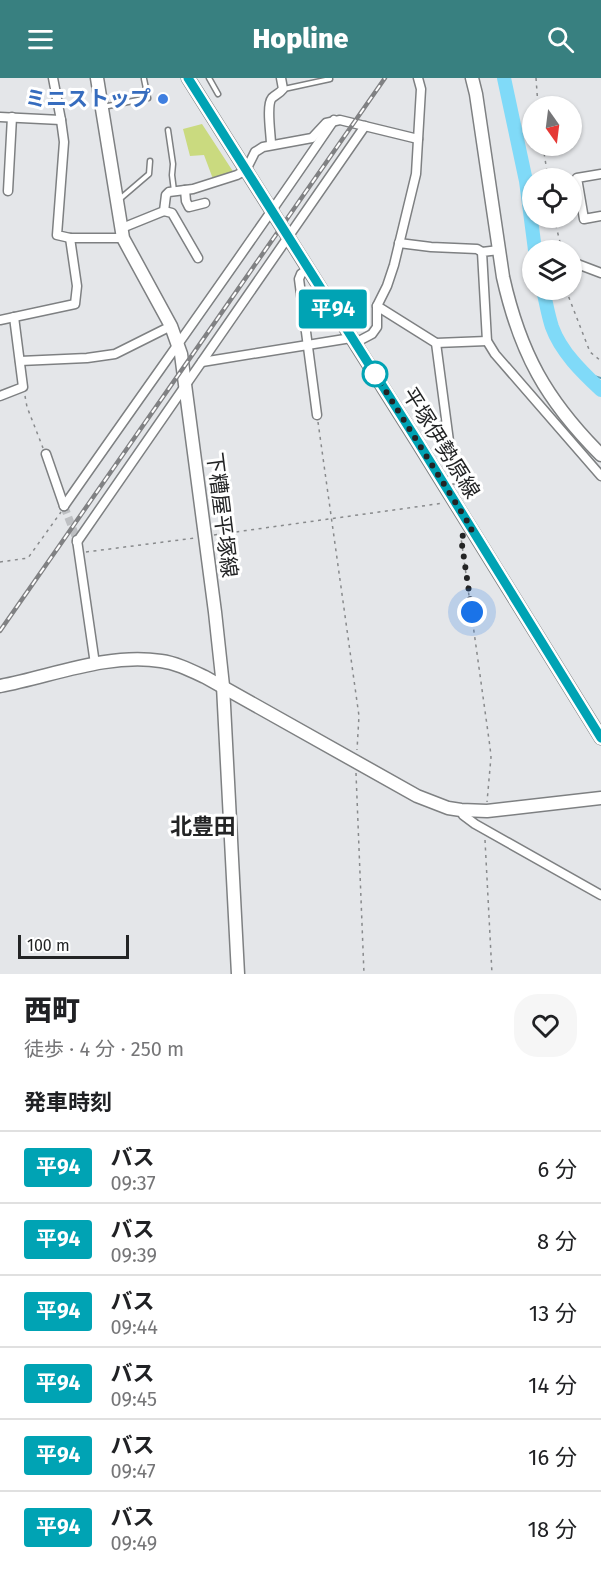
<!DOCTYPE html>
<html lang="ja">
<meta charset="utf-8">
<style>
body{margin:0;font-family:"Fira Sans","Noto Sans JP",sans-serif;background:#f6f6f6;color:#202124;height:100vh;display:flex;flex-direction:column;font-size:22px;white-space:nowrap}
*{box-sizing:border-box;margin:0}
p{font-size:20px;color:#757577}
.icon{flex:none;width:33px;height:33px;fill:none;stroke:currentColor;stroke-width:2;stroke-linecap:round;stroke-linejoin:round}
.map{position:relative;height:896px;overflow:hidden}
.panel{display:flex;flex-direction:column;background:#fff;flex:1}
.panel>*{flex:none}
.badge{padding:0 12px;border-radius:4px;font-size:21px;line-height:39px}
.needle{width:39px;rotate:166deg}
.fabs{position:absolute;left:522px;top:18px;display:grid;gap:12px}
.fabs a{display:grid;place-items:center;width:60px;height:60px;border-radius:50%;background:#fff;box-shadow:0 2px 4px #0004;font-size:30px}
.scale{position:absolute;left:18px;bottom:15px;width:111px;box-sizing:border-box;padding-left:6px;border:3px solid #232425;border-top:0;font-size:16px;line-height:21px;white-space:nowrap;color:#232425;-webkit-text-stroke:4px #fff;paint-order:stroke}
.you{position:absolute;width:30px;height:30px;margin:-15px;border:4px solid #fff;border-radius:50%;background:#1a73e8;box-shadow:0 0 0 9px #1a73e833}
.map>.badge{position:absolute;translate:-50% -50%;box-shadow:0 0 0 3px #fff}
h2{padding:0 24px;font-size:22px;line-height:54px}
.round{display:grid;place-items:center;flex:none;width:63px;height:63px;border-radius:24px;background:#f6f6f6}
.headline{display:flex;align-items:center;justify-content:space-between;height:102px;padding:0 24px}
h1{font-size:28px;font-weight:800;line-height:45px}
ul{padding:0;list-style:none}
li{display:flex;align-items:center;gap:18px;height:72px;padding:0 24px;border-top:2px solid #e0e0e0}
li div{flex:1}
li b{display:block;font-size:22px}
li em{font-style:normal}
li .badge{min-width:66px;font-weight:700;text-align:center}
header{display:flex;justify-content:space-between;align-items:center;height:78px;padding:0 24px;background:#388080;color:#fff;font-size:27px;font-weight:800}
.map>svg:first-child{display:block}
</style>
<header><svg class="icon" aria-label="menu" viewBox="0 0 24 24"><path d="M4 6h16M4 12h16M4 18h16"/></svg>Hopline<svg class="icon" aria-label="search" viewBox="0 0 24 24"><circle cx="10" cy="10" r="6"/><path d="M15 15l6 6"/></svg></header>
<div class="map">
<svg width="601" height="896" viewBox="0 0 601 896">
<rect width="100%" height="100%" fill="#e4e6e9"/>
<polygon fill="#cada7f" points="202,46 234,95 213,101 204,77 190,78 183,51"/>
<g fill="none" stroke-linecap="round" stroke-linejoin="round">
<polyline stroke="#64a3b9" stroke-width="2" points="581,294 601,300"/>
<g stroke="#80daf8" stroke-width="14">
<polyline points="504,0 526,103 535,172"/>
<path d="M543 212C546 224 548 237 552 249 561 274 582 294 601 312"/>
</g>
<polyline stroke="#bdbfc2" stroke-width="8" stroke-dasharray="8 4" stroke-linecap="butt" points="64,428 77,462"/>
<g stroke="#7e8082" stroke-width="7">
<g id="lane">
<polyline points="209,0 218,16"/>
<polyline points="284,11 330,1"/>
<polyline points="103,29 148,20 144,1"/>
<polyline points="168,52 173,86 172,97 174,113"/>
<polyline points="121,120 149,96 150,83"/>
</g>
</g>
<g stroke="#7e8082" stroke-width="11">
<g id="street">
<polyline points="53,0 61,42 64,64 57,157 70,160 123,160"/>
<polyline points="0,39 61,42"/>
<path d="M271 66C271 57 266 27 272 20 275 17 280 15 283 11L281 0"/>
<polyline points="601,96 577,100 584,141 601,138"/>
<polyline points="185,112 186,123 189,129 205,125"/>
<polyline points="8,113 12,39"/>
<polyline points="164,133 172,135 198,180"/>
<polyline points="122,150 164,133 166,117 169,114 193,111 237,97 246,92 255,74 263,69 312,60 326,45 340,42 418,61"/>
<polyline points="399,165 431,169 477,171 482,174"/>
<polyline points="499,172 482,174 487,263 495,276 601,398"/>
<polyline points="572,184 601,195"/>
<polyline points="309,190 301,196 299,201 317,337"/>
<polyline points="377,228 436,265 487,263"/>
<polyline points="0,242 75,226 77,208 70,160"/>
<polyline points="355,265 372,256 377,249 377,228 387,208 394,187 416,96 421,11 418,0"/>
<polyline points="436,265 454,401 443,404"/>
<polyline points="20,283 87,280 115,276 171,248"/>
<polyline points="202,284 351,260"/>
<polyline points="0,318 23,309 14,239"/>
<polyline points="46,376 64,428"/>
<path d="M64 428C154 299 246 172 334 42"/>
<polyline points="77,462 95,586"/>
<polyline points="77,464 365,48"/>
<polyline points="461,732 463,737 475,746 601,817"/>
</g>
</g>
<g stroke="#7e8082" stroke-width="15">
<g id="secondary">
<polyline points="97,0 123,160 171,248 181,276 215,534 223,608 238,896"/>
<path d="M472 0 476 16 503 199C520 275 546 322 601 377"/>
<path d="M0 608C53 598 106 575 161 583 176 585 190 592 205 599L417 718 448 730 461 732 487 733 601 720"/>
</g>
</g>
<g stroke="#7e8082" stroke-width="15">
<polyline id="primary" points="188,0 418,365 601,660"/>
</g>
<g stroke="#888a8c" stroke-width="1.5" stroke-dasharray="3 4.5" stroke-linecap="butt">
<polyline points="536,0 538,28"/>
<polyline points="543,68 548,100"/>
<polyline points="554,140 562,172"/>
<polyline points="566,212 590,274 601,283"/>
<polyline points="25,318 27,329 43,370"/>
<polyline points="318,344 359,638 357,672"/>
<polyline points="464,456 461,460 490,669 491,679 487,724"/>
<polyline points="214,457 444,425"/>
<polyline points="86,474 195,460"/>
<polyline points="0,484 28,480 61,434"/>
<polyline points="356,695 364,896"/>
<polyline points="485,762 492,896"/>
</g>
<use href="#lane" stroke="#fff" stroke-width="4"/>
<use href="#street" stroke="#fff" stroke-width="8"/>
<use href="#secondary" stroke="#fff" stroke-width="12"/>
<use href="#primary" stroke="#fff" stroke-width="12"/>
<g stroke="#808183" stroke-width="4.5">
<polyline id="rail" points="0,553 385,0"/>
</g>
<use href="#rail" stroke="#fff" stroke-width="2" stroke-dasharray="7" stroke-linecap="butt"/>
</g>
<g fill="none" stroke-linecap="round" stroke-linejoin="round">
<g stroke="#fff" stroke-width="14">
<polyline id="line" points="188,0 418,364 601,660"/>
</g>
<use href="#line" stroke="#00a3b4" stroke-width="9"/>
<polyline stroke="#232425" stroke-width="6" stroke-dasharray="0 10.8" points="375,296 472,451 464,456 461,460 472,534"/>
</g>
<circle fill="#3f7fe0" stroke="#fff" stroke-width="2" cx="163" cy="21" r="6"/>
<circle fill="#fff" stroke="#00a3b4" stroke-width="3" cx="375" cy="296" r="12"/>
<g text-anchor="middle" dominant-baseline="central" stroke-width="6" stroke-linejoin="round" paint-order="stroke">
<g font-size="21" font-weight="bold" fill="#366cbe" stroke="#fff" text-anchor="end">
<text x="151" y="21">ミニストップ</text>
</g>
<g font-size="21" fill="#232425" stroke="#fff">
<text transform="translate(441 365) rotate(58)">平塚伊勢原線</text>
<text transform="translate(222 437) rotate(83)">下糟屋平塚線</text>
</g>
<g font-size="22" font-weight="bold" fill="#232425" stroke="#fff">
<text x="203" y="748">北豊田</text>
</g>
</g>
</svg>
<div class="fabs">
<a><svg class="needle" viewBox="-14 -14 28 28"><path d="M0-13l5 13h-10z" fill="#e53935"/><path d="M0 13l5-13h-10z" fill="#757577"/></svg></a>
<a><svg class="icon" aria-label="locate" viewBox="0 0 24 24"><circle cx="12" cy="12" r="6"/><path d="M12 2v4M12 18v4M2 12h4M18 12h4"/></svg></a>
<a><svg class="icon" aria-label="layers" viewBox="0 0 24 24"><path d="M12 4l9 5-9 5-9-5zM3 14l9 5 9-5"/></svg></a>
</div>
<div class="scale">100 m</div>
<div class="you" style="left:472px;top:534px"></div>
<b class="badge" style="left:333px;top:231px;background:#00a3b4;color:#fff">平94</b>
</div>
<section class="panel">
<div class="headline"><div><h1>西町</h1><p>徒歩 · 4 分 · 250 m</p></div><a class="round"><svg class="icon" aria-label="heart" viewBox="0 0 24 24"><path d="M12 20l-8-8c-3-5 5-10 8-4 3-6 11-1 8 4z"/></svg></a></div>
<h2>発車時刻</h2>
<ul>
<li><span class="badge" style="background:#00a3b4;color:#fff">平94</span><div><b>バス</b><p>09:37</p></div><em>6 分</em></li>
<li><span class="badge" style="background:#00a3b4;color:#fff">平94</span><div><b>バス</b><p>09:39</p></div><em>8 分</em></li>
<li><span class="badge" style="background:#00a3b4;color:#fff">平94</span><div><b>バス</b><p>09:44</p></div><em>13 分</em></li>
<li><span class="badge" style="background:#00a3b4;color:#fff">平94</span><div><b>バス</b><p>09:45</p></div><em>14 分</em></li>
<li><span class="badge" style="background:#00a3b4;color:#fff">平94</span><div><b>バス</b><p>09:47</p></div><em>16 分</em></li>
<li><span class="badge" style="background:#00a3b4;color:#fff">平94</span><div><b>バス</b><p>09:49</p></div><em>18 分</em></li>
</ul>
</section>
